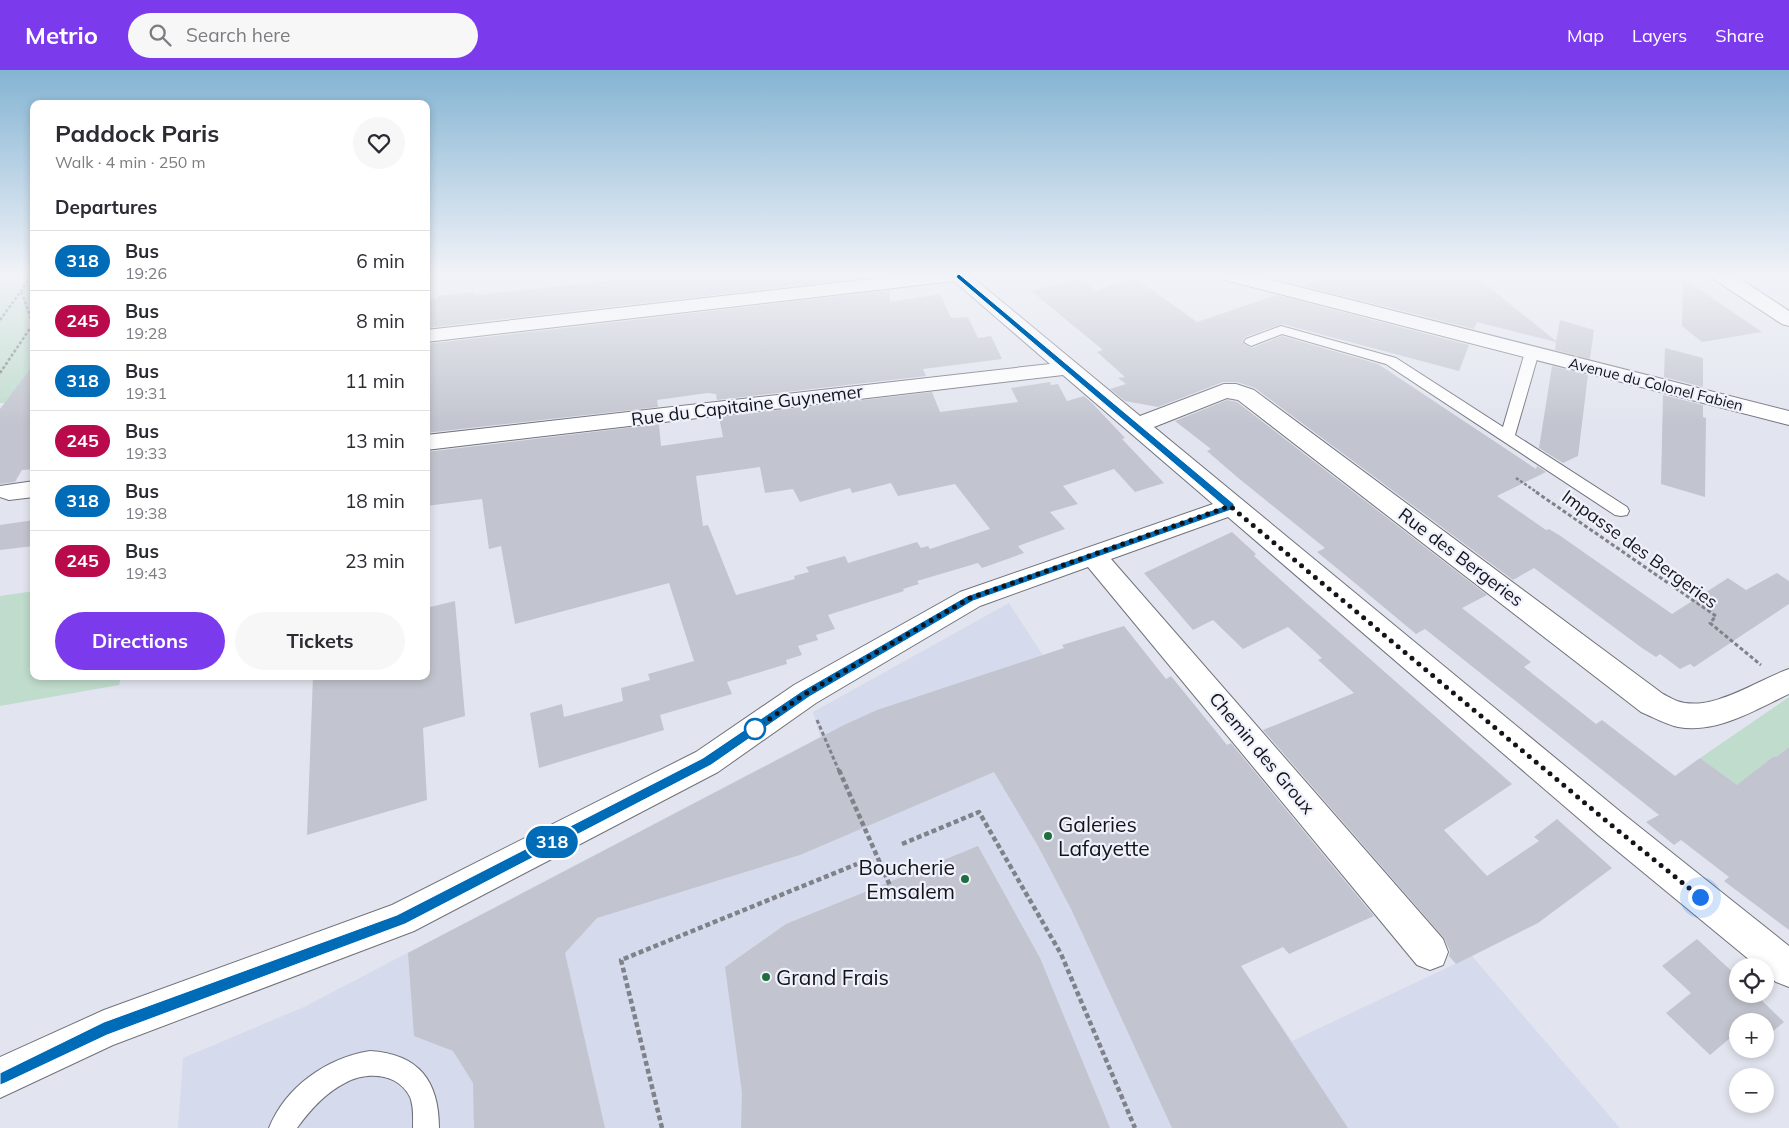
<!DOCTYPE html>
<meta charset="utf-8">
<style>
body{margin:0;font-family:Mulish,sans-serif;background:#f7f7f7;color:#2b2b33;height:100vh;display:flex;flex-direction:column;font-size:19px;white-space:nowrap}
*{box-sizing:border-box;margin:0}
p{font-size:16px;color:#7c7c81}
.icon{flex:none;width:28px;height:28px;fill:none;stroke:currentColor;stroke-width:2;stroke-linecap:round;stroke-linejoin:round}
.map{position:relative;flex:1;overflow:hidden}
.panel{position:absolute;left:30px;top:30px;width:400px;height:580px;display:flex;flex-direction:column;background:#fff;border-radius:10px;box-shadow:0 2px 8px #0003}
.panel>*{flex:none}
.badge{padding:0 10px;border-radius:16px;font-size:18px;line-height:32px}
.fabs{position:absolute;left:1729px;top:888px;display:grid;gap:10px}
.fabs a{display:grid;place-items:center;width:45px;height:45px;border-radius:50%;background:#fff;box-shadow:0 2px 8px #0003;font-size:25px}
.you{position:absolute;width:25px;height:25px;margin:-12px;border:4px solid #fff;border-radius:50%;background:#1a73e8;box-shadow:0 0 0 8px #1a73e833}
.map>.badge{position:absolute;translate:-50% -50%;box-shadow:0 0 0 2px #fff}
h2{padding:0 25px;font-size:19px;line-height:45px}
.round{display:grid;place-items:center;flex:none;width:52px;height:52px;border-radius:26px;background:#f7f7f7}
.summary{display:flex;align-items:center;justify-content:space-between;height:85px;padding:0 25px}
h1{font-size:24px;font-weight:700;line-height:38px}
.primary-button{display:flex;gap:10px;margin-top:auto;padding:10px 25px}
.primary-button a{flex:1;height:58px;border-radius:30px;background:#7c3aed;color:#fff;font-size:20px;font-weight:700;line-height:58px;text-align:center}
.primary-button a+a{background:#f7f7f7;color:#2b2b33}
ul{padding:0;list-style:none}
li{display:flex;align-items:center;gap:15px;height:60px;padding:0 25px;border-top:1px solid #e1e1e2}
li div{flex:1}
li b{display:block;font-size:19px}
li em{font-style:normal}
li .badge{min-width:55px;font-weight:700;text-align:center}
header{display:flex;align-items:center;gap:30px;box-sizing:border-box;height:70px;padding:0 25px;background:#7c3aed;color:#fff}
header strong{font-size:24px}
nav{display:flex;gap:28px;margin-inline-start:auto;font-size:18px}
.search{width:350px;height:45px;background:#f7f7f7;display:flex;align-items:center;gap:12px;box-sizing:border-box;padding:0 18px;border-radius:28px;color:#7c7c81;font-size:19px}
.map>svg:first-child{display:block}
</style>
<header>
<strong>Metrio</strong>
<div class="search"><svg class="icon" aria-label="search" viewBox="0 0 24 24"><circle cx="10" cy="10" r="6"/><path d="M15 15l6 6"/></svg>Search here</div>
<nav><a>Map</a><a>Layers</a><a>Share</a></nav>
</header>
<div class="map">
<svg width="1789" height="1058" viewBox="0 0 1789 1058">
<rect width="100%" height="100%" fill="#e2e5ef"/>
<polygon fill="#d5dbec" points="1009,533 1186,806 1241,896 1292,971 1472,886 1620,1058 178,1058 183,988 304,937 820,667 813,642"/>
<g fill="#c0dccd">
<polygon points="0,206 34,206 34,295 5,333 0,333"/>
<polygon points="34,521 34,606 121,606 119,615 0,636 0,526"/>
<polygon points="1789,627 1789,677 1776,687 1774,686 1756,700 1789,725 1763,736 1700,688"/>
</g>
<g fill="#c2c5cf" fill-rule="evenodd">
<polygon points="635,206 879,206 426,258 426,230 437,229 438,226 474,222 474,225 608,211 608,209"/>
<polygon points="1332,206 1475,206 1556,271 1560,250 1594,260 1590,289 1555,280 1556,272 1477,252 1474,259 1304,216"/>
<polygon points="1134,207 1197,252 1277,225 1469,275 1459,301 1282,254 1245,267 1242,272 1252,278 1282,266 1378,294 1536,399 1537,396 1546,402 1497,426 1546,460 1549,459 1559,465 1672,544 1728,508 1746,520 1777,503 1789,511 1789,534 1694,597 1690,594 1680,599 1660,584 1656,587 1642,578 1534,498 1513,510 1255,318 1237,312 1223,312 1158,337 1125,331 1110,319 1126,314 1118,308 1125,307 1097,282 1103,280 1031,221 1082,208 1096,221"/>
<polygon points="1683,208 1762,262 1702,272 1682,256"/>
<polygon points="890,220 890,232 940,224 951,248 968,247 978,268 991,266 1002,289 923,299 926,306 717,330 716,324 707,323 657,330 658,337 426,363 426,274"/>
<polygon points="1665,278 1703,288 1703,317 1664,307"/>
<polygon points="34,294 34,399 22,400 15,412 0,414 0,339"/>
<polygon points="1552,296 1588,305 1578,386 1563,393 1539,378"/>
<path d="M1050 312 1051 315 1058 314 1067 331 1084 326 1092 333 1125 368 1122 369 1164 413 1135 422 1114 399 1063 416 1078 434 1050 442 1065 459 1018 476 1024 483 982 498 978 493 917 511 919 514 903 519 904 521 828 545 835 559 816 565 818 570 798 576 802 585 786 590 787 594 727 612 732 624 660 645 664 660 539 698 530 643 562 634 564 647 623 631 621 618 650 610 648 604 694 591 669 513 515 554 501 476 489 479 482 429 426 436V382L659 354 661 376 723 367 719 347 932 322 940 342 1018 332 1011 318ZM760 397 765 423 793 419 800 432 850 418 852 423 891 413 898 426 955 414 990 459 930 479 928 476 921 478 917 472 848 493 845 486 806 497 809 502 794 506 795 509 736 525 708 455 703 456 696 406Z"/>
<polygon points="1663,325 1703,335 1703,347 1706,348 1705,427 1661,414"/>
<polygon points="1227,330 1237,332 1487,525 1462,538 1531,592 1524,597 1596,654 1602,650 1675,706 1700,688 1737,715 1774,686 1776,687 1789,677 1789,860 1724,811 1729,807 1681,770 1674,775 1646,752 1659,745 1425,559 1416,564 1344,504 1317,482 1325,478 1237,407 1207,381 1211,379 1175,351"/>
<polygon points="34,450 34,476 0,480 0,455"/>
<polygon points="1232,462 1256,484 1254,486 1303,530 1512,714 1444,760 1487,806 1539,771 1534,767 1557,749 1612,798 1538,853 1456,894 1449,886 1450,881 1444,868 1263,660 1354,623 1318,590 1322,588 1288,557 1243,579 1213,550 1193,560 1144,503"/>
<polygon points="455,531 465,646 423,658 427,730 307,765 313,606 426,606 426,538"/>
<polygon points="1124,556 1166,609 1171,606 1227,675 1231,673 1374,846 1289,884 1283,877 1241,896 1348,1058 1172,1058 1072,841 1038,776 994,702 800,785 597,848 565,883 605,1058 474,1058 473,1013 453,981 414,966 408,883 844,655 877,640 1064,578 1062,575"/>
<polygon points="978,776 1040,888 1110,1058 741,1058 742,1023 725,897 786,854"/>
<polygon points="1697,869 1738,907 1738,924 1755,924 1784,952 1765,968 1765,951 1738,951 1738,977 1729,969 1710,985 1666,943 1691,923 1662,896"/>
</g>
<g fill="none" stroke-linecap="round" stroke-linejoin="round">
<g stroke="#70727b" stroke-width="2">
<g id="service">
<polygon points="1281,256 1396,288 1503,357 1525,282 1527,279 1537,279 1539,282 1515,365 1627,437 1629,441 1627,445 1621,446 1615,445 1386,294 1282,264 1251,276 1244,272 1246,269"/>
<path d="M370 981C419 984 439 1011 439 1058H413C413 1048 414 1037 410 1027 398 1003 367 1001 345 1013 325 1023 310 1040 297 1058H269C286 1016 327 988 370 981Z"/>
</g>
</g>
<g stroke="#70727b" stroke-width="2">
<g id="minor">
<path d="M898 206H971L1140 346 1224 314H1236L1254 320 1663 624C1667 626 1672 629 1677 631 1712 643 1757 610 1789 599V624C1755 640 1717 664 1678 657 1665 654 1653 647 1641 642L1238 330 1227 328 1154 357 1622 743 1789 876V917L1776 912 1765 903V896H1757L1598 765 1228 447 1111 489 1443 869 1448 882 1443 895 1430 900 1417 895 1088 497 980 536 816 633 718 702 414 861 113 975 0 1028V987L104 940 392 835 696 682 794 615 960 522 1213 434 1063 305 426 380V365L1050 294 954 211 426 272V260Z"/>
<polygon points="1223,206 1256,206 1789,341 1789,355 1225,210"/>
<polygon points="34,411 34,427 9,430 0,427 0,416"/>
</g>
</g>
<g stroke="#70727b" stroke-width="2">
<polygon id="tertiary" points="1713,206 1736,206 1789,241 1789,256 1782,254 1715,210"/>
</g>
<g stroke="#808289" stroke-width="2.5" stroke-dasharray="3 2" stroke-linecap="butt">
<polyline points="0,250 32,206"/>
<polyline points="0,303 33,254 21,221"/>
<polyline points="1516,408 1538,423"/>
</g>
<g stroke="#808289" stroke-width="3" stroke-dasharray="4 2.5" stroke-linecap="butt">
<polyline points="1536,422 1716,546 1710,553 1761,595"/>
<polyline points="817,650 839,701"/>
</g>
<g stroke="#808289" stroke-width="4.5" stroke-dasharray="5 3" stroke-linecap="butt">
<polyline points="839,700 895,827"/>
<polyline points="902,774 979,742 1061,884 1135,1058"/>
<polyline points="662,1058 621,890 857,794"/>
</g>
<use href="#service" fill="#fff" fill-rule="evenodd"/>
<use href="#minor" fill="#fff" fill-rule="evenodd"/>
<use href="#tertiary" fill="#fff" fill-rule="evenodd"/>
</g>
<linearGradient id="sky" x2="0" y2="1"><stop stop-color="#84b4d3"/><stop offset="0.58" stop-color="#f2f3f8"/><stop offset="1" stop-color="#f2f3f8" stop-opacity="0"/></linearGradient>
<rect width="1789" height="354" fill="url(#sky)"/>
<polygon fill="#006cb8" stroke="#fff" points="959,204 1234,434 1234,439 973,531 809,627 711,695 405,854 107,965 5,1013 0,1015 0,1003 104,952 397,845 703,688 802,621 967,526 1224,436 957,208 956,206"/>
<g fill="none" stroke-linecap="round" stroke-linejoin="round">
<polyline stroke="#131418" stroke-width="5" stroke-dasharray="0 9" points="755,659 805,624 970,528 1230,436 1610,754 1700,827"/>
</g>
<circle fill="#fff" stroke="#006cb8" stroke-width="2.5" cx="755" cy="659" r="10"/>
<g fill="#206e3d" stroke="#eff2fd" stroke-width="2">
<circle cx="1048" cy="766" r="5"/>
<circle cx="965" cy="809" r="5"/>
<circle cx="766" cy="907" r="5"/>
</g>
<g text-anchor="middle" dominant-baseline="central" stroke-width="4.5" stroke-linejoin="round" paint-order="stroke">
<g font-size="15" fill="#131418" stroke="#eff2fd">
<text transform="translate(1656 314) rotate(14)">Avenue du Colonel Fabien</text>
</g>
<g font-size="18" fill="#131418" stroke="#eff2fd">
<text transform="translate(747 335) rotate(-7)">Rue du Capitaine Guynemer</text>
<text transform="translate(1640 479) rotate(36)">Impasse des Bergeries</text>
<text transform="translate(1461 487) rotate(37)">Rue des Bergeries</text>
<text transform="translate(1262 683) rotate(50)">Chemin des Groux</text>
</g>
<g font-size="21" fill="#131418" stroke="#eff2fd" text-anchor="start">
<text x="1058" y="754">Galeries<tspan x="1058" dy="24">Lafayette</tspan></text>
<text x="955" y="797" text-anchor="end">Boucherie<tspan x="955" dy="24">Emsalem</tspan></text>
<text x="776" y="907">Grand Frais</text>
</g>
</g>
</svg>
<div class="fabs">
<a><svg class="icon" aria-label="locate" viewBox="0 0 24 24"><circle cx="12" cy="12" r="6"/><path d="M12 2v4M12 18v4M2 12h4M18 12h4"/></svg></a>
<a>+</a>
<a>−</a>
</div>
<div class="you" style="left:1700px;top:827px"></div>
<b class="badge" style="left:552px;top:772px;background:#006cb8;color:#fff">318</b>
<section class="panel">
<div class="summary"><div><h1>Paddock Paris</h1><p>Walk · 4 min · 250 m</p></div><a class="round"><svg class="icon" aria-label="heart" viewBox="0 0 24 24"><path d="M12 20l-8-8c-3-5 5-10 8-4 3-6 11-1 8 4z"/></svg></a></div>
<h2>Departures</h2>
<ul>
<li><span class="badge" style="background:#006cb8;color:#fff">318</span><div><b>Bus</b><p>19:26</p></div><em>6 min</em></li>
<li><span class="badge" style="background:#b90b4b;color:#fff">245</span><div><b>Bus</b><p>19:28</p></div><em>8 min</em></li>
<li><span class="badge" style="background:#006cb8;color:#fff">318</span><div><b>Bus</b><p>19:31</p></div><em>11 min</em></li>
<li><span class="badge" style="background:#b90b4b;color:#fff">245</span><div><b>Bus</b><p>19:33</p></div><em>13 min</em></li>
<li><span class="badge" style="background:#006cb8;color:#fff">318</span><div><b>Bus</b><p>19:38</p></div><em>18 min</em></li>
<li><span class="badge" style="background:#b90b4b;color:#fff">245</span><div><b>Bus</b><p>19:43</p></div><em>23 min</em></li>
</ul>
<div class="primary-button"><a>Directions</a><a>Tickets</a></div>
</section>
</div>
